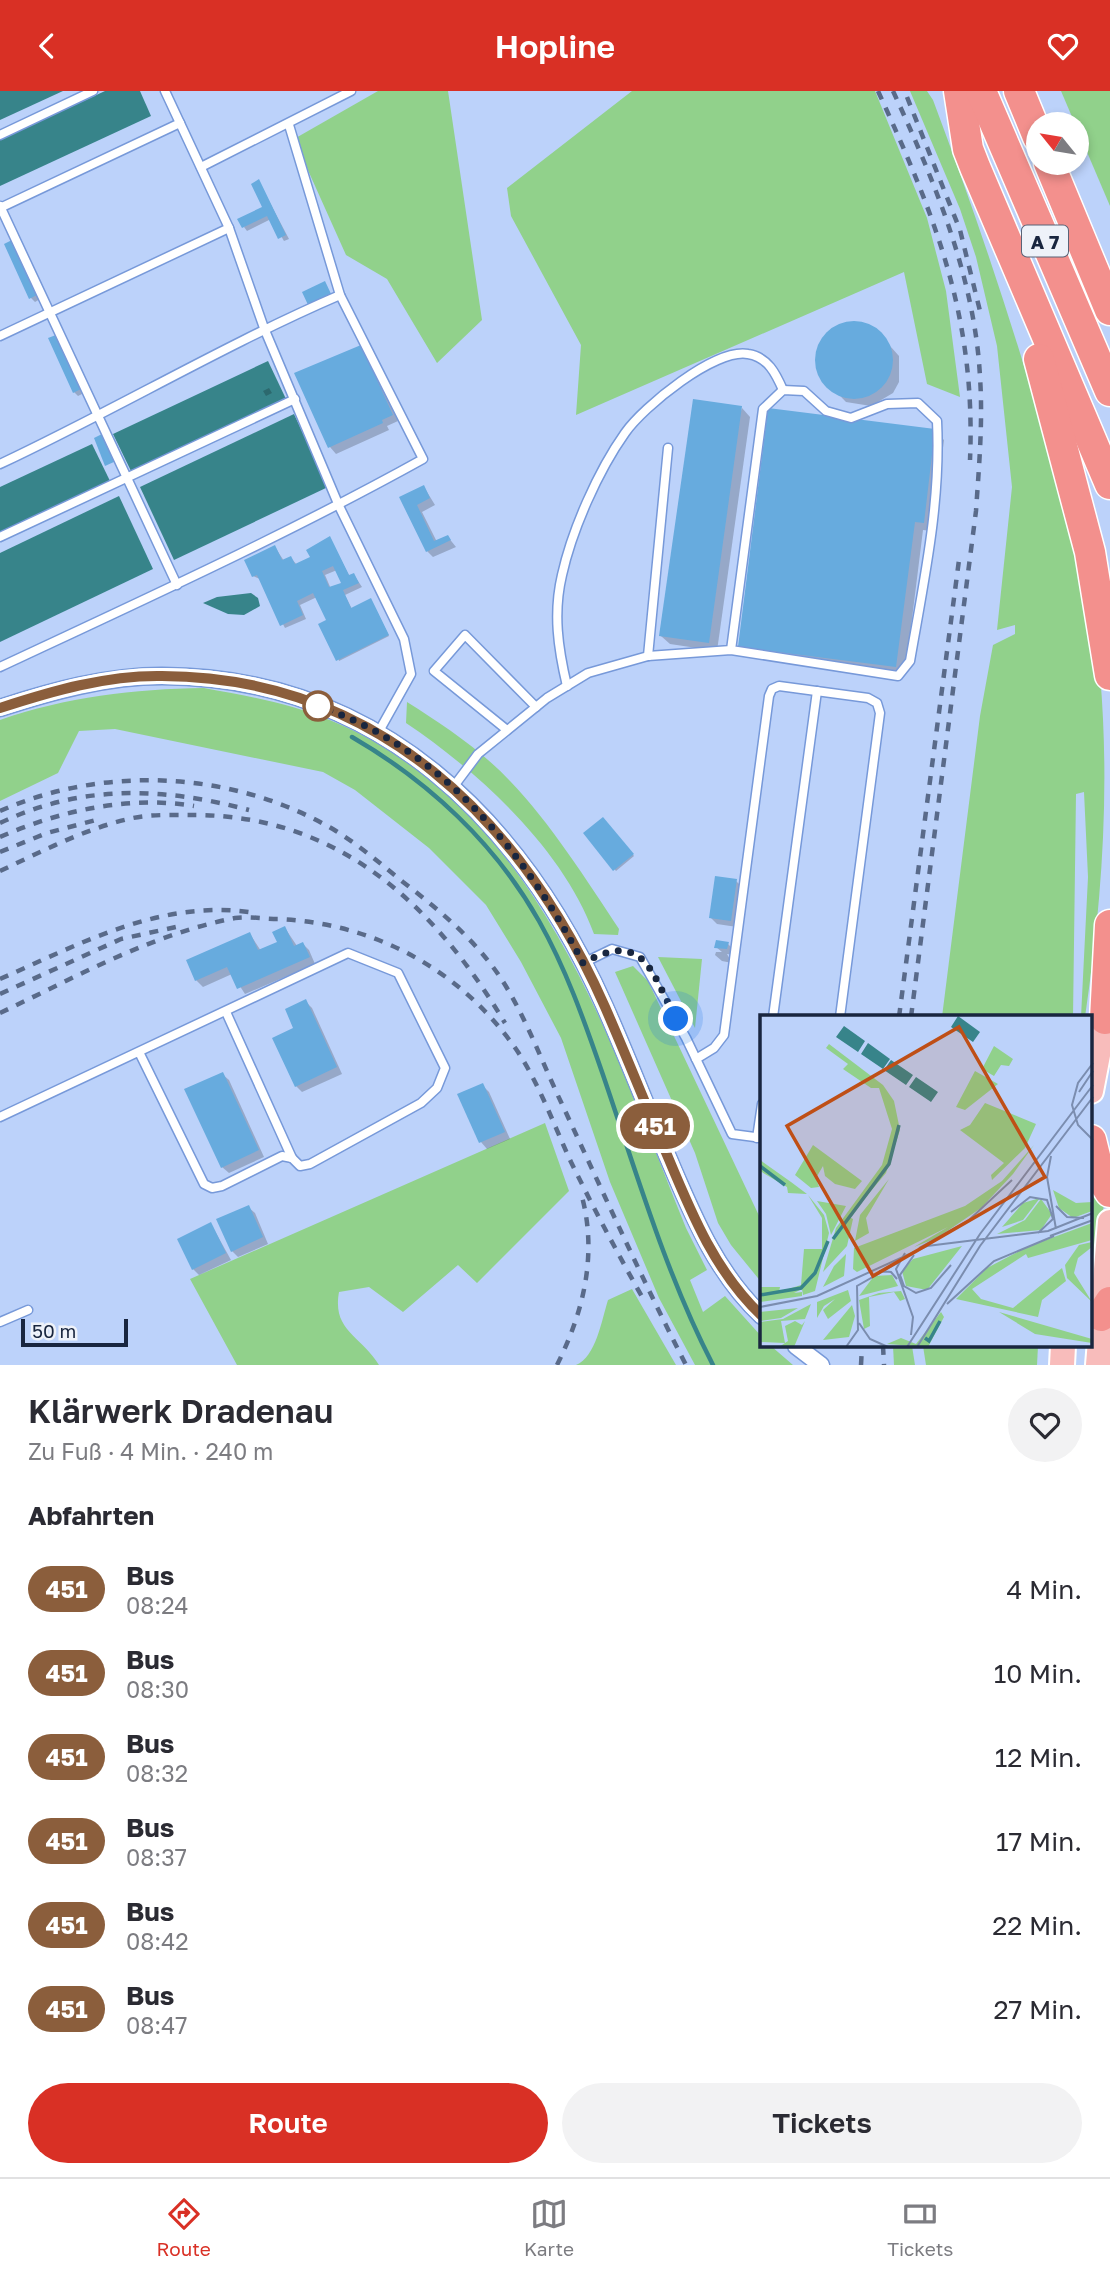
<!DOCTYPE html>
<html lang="de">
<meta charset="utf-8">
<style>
body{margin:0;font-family:"Golos Text",sans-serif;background:#f2f2f3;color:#2b2b33;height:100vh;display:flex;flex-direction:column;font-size:26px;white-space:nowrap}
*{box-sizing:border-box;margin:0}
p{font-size:23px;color:#7c7c81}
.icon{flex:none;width:38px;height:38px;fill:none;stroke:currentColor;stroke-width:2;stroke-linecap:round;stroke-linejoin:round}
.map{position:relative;height:1274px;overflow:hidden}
.details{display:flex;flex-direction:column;background:#fff;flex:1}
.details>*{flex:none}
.badge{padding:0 14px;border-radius:23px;font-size:24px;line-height:46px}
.needle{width:46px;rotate:300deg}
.controls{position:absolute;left:1026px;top:21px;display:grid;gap:14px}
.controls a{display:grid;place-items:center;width:63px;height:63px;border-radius:50%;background:#fff;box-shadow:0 4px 10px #0003;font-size:35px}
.scale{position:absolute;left:21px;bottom:18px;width:107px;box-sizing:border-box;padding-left:7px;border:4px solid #19263f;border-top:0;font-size:19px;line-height:24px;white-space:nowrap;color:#19263f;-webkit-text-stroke:5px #eef2f9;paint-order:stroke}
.you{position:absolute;width:35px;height:35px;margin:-18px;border:5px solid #fff;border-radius:50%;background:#1a73e8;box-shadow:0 0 0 10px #1a73e833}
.map>.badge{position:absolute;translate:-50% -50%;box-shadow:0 0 0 4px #fff}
h2{padding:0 28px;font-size:26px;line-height:63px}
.round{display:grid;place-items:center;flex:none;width:74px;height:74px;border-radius:37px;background:#f2f2f3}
.headline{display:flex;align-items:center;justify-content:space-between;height:119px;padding:0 28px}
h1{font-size:33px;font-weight:600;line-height:52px}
.primary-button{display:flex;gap:14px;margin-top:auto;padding:14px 28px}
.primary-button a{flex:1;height:80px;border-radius:42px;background:#d93025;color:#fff;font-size:28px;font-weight:600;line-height:80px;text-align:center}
.primary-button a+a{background:#f2f2f3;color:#2b2b33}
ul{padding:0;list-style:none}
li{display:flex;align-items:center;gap:21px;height:84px;padding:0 28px}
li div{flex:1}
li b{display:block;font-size:26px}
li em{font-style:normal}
li .badge{min-width:77px;font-weight:700;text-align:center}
header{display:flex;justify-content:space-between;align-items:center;height:91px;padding:0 28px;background:#d93025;color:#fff;font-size:32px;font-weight:600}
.tab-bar{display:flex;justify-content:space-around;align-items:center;height:98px;border-top:2px solid #e1e1e2;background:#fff;font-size:19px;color:#7c7c81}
.tab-bar a{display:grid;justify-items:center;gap:4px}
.tab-bar .selected{color:#d93025}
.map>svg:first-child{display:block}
</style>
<header><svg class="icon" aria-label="back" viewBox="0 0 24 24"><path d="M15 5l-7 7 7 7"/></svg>Hopline<svg class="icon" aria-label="heart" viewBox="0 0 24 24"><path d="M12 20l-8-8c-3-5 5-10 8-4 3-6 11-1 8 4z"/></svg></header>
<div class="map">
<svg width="1110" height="1274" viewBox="0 0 1110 1274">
<rect width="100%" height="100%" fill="#bcd2fa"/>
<g fill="#91d18b">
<polygon points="378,0 448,0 482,229 437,272 387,188 346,164 294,48"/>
<polygon points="632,0 875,0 927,127 946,200 960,306 927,293 904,181 576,324 581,254 511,125 507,97"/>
<path d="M910 0H927L933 9C978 129 1018 248 1052 371 1071 441 1091 511 1100 583 1110 698 1102 812 1085 926H1081L1088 786 1084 701 1076 703 1073 926H942L980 625 993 554 1015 543V534L997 539 1012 396 997 255 976 166 960 118Z"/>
<polygon points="1061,0 1110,0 1110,115"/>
<path d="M204 597C247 605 291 612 332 630 538 715 609 948 686 1137L707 1179 690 1189 703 1221 725 1205 762 1246V1255H771L793 1274H695L659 1207 610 1091 561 947 521 871 486 814 429 757 355 699 323 681 115 638 79 640 58 682 0 710V629C66 606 134 598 204 597Z"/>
<path d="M407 611C442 633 481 659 510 690 549 730 588 791 619 838L618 844 594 843C563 758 479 681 406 632Z"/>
<polygon points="658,866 702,868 695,937"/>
<polygon points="633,875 648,890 762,1131 762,1192 731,1154 718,1132 695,1062 615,881"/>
<path d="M545 1032 569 1100 477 1192 458 1174 403 1221 369 1196 339 1201C332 1240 361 1244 379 1274H237L190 1188Z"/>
<polygon points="1091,1089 1104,1111 1092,1234 1091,1234"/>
<path d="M632 1198 676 1274H576C596 1266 602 1228 608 1209Z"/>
<polygon points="893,1255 912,1255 915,1274 894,1274"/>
<polygon points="923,1255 1038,1255 1037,1274 926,1274"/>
</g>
<g fill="#37848a">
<polygon points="0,0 63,0 0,29"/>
<polygon points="105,0 140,0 151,25 0,95 0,49"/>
<polygon points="268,270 286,308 131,380 113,343"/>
<polygon points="294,323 328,396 174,469 140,396"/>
<polygon points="92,353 110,390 0,441 0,396"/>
<polygon points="119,405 153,478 0,551 0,462"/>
<polygon points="251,502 258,507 260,515 244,524 228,523 203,512 217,506"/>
</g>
<g fill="#0003" fill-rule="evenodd">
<polygon points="259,91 289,148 284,150 271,128 247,140 244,136 264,117"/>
<polygon points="16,155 40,208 35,211 31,207"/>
<polygon points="848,232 873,236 899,265 899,291 893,302 871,315 846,311 821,285 817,275 817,263 827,243"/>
<polygon points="60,250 84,302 78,305 74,301"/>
<polygon points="360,256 367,262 398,330 387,335 389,339 336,363 330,356 296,283"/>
<polygon points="269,297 272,302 266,305 263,300"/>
<polygon points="742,317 750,326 717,560 670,553 661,545"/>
<polygon points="935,340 944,349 932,440 923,439 905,584 748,564 740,556"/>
<polygon points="424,396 435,414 422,421 437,451 448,446 456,456 433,466 427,460 402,407"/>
<path d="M330 448 350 486 354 484 362 496 345 504 352 518 372 511 389 545 339 570 329 530 317 506 300 514 306 528 285 537 260 488 253 485 275 456 284 470 291 467 297 474 312 467ZM337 479 343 492 331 498 325 484Z"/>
<polygon points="603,728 634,765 616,780 585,743"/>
<polygon points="736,790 742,796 737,836 717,833 710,826"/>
<polygon points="285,837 297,855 303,853 309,859 315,873 245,903 232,883 203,896 196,889 250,843 261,860 279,852"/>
<polygon points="728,853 734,859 734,864 727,863 732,872 722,870 715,864 716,861 722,861 716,856"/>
<polygon points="305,910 312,917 342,983 302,1001 296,995"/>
<polygon points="222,983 229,989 264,1066 229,1082 222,1076"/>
<polygon points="482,994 489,1001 510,1048 487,1058 481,1051 460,1004"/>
<polygon points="248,1116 255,1122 268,1153 238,1166 232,1160"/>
<polygon points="211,1133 231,1169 199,1184 193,1178"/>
</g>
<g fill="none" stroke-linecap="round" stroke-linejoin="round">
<path stroke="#37848a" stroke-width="4.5" d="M352 646C428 690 495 752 539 830 566 878 584 929 602 981 636 1080 665 1181 713 1274"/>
</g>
<g fill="#67abde" fill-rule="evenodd">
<polygon points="259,88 286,144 278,148 267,125 242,137 237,128 262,116 251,93"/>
<polygon points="12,149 37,204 29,208 4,153"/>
<polygon points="325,190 332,205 309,216 302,201"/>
<circle cx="854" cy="269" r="39"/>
<polygon points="56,244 81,298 73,302 48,247"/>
<polygon points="361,254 393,324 382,329 383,332 328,357 294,282"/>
<polygon points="693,308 742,315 709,552 659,545"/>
<polygon points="768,317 935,338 924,432 915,431 896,576 738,556"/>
<polygon points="102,343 116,370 105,375 94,347"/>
<polygon points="424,394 430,407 417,414 434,450 448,444 451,449 426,461 399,406"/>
<path d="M330 445 349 484 354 482 359 492 343 499 351 517 371 507 389 544 336 570 318 533 326 529 313 502 297 510 303 524 280 535 257 484 252 486 244 469 275 454 282 469 291 465 295 473 310 466 306 459ZM333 475 341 492 329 496 322 480Z"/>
<polygon points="603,726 634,763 613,780 583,742"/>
<polygon points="715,785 737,788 731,830 709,827"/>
<polygon points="285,835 294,855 303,851 310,866 237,898 227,876 195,890 186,869 250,841 258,859 277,851 272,841"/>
<polygon points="716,849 729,851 727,858 714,857"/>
<polygon points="306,908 337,976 295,996 272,947 293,937 285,918"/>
<polygon points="223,981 259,1059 221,1077 184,998"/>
<polygon points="483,992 505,1041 479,1052 457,1003"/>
<polygon points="249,1114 263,1146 231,1161 216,1128"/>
<polygon points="211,1131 226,1162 192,1179 177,1148"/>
</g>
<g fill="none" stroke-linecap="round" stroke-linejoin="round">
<g stroke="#7799d9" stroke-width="11">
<g id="service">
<polyline points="165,0 229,137 264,237 339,415 404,548 411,583 378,642"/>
<polyline points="0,44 93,0"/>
<polyline points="201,76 351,0"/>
<polyline points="0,115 177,494"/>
<polyline points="0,117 180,32"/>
<polyline points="0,245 229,137"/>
<path d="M0 373C115 319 224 254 340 204"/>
<polyline points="0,446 295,308"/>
<polyline points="648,565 668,357"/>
<path d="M0 576C143 509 286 444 423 368L340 204 289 34"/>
<path d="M567 595C558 557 553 522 562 484 572 439 598 380 625 342 643 316 715 257 748 263 768 266 776 283 783 299"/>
<polyline points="507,639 434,580 465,544 536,616"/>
<path d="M454 695 478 663 547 607 588 582 648 565 731 559 898 585 910 570C924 489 941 412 937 330L918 312 887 313 851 327 826 320 804 300 783 299 763 318 731 559"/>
<polyline points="583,872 612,858 640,866 686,947 732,1043 762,1047"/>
<polyline points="226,921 292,1067"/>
<polyline points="773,926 817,600"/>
<polyline points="696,968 714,957 724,944 769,605 772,598 779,595 868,607 877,612 880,622 840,926"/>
<polyline points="0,1026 348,862 398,882 445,977 437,997 421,1012 310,1073 300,1075 292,1067 282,1065 222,1095 212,1097 204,1093 139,961"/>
<polyline points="757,1047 762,1013"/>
<polyline points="0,1231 28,1219"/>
</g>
</g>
<g stroke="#7799d9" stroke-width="19">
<g id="minor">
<path d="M0 617C52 600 107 585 162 585 379 586 522 729 605 916 627 965 646 1015 667 1064 692 1122 715 1181 762 1225"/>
<polyline points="796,1255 821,1274"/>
</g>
</g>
<g stroke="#fff" stroke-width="28">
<g id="primary">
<polyline points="1091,1000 1108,912"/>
<polyline points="1062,1274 1063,1255"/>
<polyline points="1098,1274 1110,1131"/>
</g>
</g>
<g stroke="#fff" stroke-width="33">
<g id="motorway">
<polyline points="959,0 968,58 975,76 1110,393"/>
<polyline points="981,0 1110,300"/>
<polyline points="1019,0 1038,46"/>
<polyline points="1049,72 1110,219"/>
<polyline points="1039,268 1090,461 1110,584"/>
<polyline points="1105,928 1110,834"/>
<polyline points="1091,1049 1100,1085 1110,1101"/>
<polyline points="1101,1225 1110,1211"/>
</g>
</g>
<use href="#service" stroke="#fff" stroke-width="8"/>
<use href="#minor" stroke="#fff" stroke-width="16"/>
<use href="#primary" stroke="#f8bcbb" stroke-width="24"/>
<use href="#motorway" stroke="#f3908d" stroke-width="30"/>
<g stroke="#596a89" stroke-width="4.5" stroke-dasharray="9 9" stroke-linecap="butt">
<path d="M878 0C936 127 976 227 970 369"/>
<path d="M893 0C934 89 975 187 980 286 983 331 979 375 976 420L911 926"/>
<polyline points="907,6 960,139 981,224"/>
<path d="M0 720C106 673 236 680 336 740 360 755 381 773 403 791 438 818 473 847 498 883 524 921 541 969 561 1011 602 1099 642 1188 686 1274"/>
<path d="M0 732C82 693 163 696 249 719"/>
<path d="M0 746C59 720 129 704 194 715"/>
<polyline points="0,761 47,742 96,729"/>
<path d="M0 780C43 760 86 737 133 727 153 723 176 724 196 724 340 725 435 815 505 932"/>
<path d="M0 888C80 853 159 809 249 821"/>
<polyline points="0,903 121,848 176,836"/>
<path d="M0 922C76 886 152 843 235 827 249 825 264 828 278 828 375 832 463 880 518 961 540 995 554 1034 571 1071 594 1118 619 1165 645 1211"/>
<polyline points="899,926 959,469"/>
<polyline points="883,1255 884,1274"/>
<path d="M557 1274C584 1220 598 1162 581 1102"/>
<polyline points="861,1274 862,1255"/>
</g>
</g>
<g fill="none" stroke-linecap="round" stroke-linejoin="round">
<g stroke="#fff" stroke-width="16">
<path id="line" d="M0 617C52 600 107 584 162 585 378 586 522 729 605 916 626 964 645 1012 665 1059 690 1119 714 1180 762 1225"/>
</g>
<use href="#line" stroke="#8b5e3c" stroke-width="10"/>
<path stroke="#19263f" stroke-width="7" stroke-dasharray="0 12.6" d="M318 615C440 656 525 761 583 872 645 838 651 881 676 928"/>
</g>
<circle fill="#fff" stroke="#8b5e3c" stroke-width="3.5" cx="318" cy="615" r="14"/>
<g text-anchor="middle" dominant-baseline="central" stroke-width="7" stroke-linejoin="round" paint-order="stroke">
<rect fill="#eef2f9" stroke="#596377" stroke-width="2" x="1022" y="134.5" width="46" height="31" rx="5"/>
<g font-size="19" font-weight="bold" fill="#19263f">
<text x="1045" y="150">A 7</text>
</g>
</g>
<g transform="translate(760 924)">
<rect width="332" height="332" fill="#bcd2fa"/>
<path d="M69 29 123 70 134 86 140 115 126 158 89 202 93 204 87 231 63 257 76 213 122 150 132 114 119 73H111L83 54 88 49 66 33ZM234 31 253 44 249 51 241 50 234 61 222 54ZM215 56 238 69 205 95 196 92ZM225 88 276 109 265 133 232 165 231 160 244 148 200 115 210 110ZM53 130 102 166 95 174 75 169 65 161 63 151 56 163 59 172 51 173 35 160ZM274 130 253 159 221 193 177 223 154 232 188 212 97 257 93 254 94 233 205 191 242 166ZM0 145 31 167 47 179 28 178 27 172 0 156ZM129 164 106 203 109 218 95 226 100 200ZM293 175 316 188 332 187V196L313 203 299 193ZM48 180 64 200 69 218 55 276 43 280 42 274 34 278 42 277V281L0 287V272H20L19 277 41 270 44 234H62V203ZM280 183 263 205 242 212 263 188ZM281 184 292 199 281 215 237 219 265 205ZM57 186 86 191 71 220 66 199ZM332 208V225L268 243 266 239 212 274 221 284 253 293 302 253 306 266 282 285 278 302 196 284 227 253 267 232ZM332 227V232L318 243 314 258 332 287 307 263 305 250 319 230ZM202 231 167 275 146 271 142 256 153 244ZM86 239 84 261 63 272 74 251ZM132 260 138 271 99 281 114 261ZM88 275 91 286 68 304 63 295 75 284 64 291 57 303V287ZM141 276 145 284 140 286 134 277 109 282 110 311 104 314 99 285 119 278ZM51 289 45 304 21 306 25 328 0 327V307L23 304ZM92 290 95 301 89 322 63 325ZM38 293 21 303 0 306V297ZM181 297 184 302 168 332 127 329 141 323 156 329ZM239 297 332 324V328L275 319ZM35 306 42 310 45 306 34 332H19L28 326 25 311Z" fill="#91d18b"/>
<path d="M198 1 220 17 213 27 191 12ZM84 11 105 26 98 37 76 22ZM108 28 130 44 123 54 101 39ZM131 45 153 60 146 70 124 55ZM156 62 178 77 171 87 149 72Z" fill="#37848a"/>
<path fill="none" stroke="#37848a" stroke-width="3.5" d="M0 151 25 170M73 224 129 149 139 110M0 280 41 273 55 258 68 226M165 323 169 326 180 306"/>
<path fill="none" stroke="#7b8daf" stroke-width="2" d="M333 48 318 68 312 90 318 110 333 125M319 77 333 56M291 141 287 162 296 214M296 191 307 202 324 203M251 197 270 182 287 185 293 204 278 218M290 221 333 205M159 233 209 205 252 165M145 238 136 254 153 302 151 320M154 240 140 260 144 271 156 278 171 273 191 250M119 256 131 257 137 264M187 289 234 246 294 221M0 292 57 281 167 231 288 216 333 198M99 308 110 324 128 332M86 332 98 315 97 271 141 246M147 332 220 219 333 70M157 332 220 231 333 82"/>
<path fill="#bf4f16" fill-opacity="0.15" stroke="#bf4f16" stroke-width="3.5" d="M199 12 285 162 113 261 27 111Z"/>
<rect width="332" height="332" fill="none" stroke="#19263f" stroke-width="3.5"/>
</g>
</svg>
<div class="controls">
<a><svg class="needle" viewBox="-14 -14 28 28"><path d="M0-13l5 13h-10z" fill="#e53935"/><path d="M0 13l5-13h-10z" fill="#7c7c81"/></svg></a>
</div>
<div class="scale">50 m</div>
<div class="you" style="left:676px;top:928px"></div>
<b class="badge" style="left:655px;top:1035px;background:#8b5e3c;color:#fff">451</b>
</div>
<section class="details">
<div class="headline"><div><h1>Klärwerk Dradenau</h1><p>Zu Fuß · 4 Min. · 240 m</p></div><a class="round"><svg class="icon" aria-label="heart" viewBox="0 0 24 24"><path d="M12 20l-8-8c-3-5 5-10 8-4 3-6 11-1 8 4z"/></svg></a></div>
<h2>Abfahrten</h2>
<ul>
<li><span class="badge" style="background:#8b5e3c;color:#fff">451</span><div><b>Bus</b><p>08:24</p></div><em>4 Min.</em></li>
<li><span class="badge" style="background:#8b5e3c;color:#fff">451</span><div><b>Bus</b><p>08:30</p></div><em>10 Min.</em></li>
<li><span class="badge" style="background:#8b5e3c;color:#fff">451</span><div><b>Bus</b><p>08:32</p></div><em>12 Min.</em></li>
<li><span class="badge" style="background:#8b5e3c;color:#fff">451</span><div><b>Bus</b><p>08:37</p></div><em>17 Min.</em></li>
<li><span class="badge" style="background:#8b5e3c;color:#fff">451</span><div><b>Bus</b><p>08:42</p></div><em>22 Min.</em></li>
<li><span class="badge" style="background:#8b5e3c;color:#fff">451</span><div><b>Bus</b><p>08:47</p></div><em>27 Min.</em></li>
</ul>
<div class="primary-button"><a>Route</a><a>Tickets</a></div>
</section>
<nav class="tab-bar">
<a class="selected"><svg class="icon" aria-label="directions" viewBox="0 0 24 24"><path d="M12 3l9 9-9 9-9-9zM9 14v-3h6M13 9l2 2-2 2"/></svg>Route</a>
<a><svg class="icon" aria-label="map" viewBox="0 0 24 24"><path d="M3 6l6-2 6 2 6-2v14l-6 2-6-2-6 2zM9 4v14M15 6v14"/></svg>Karte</a>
<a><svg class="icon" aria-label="tickets" viewBox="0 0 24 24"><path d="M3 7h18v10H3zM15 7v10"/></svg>Tickets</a>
</nav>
